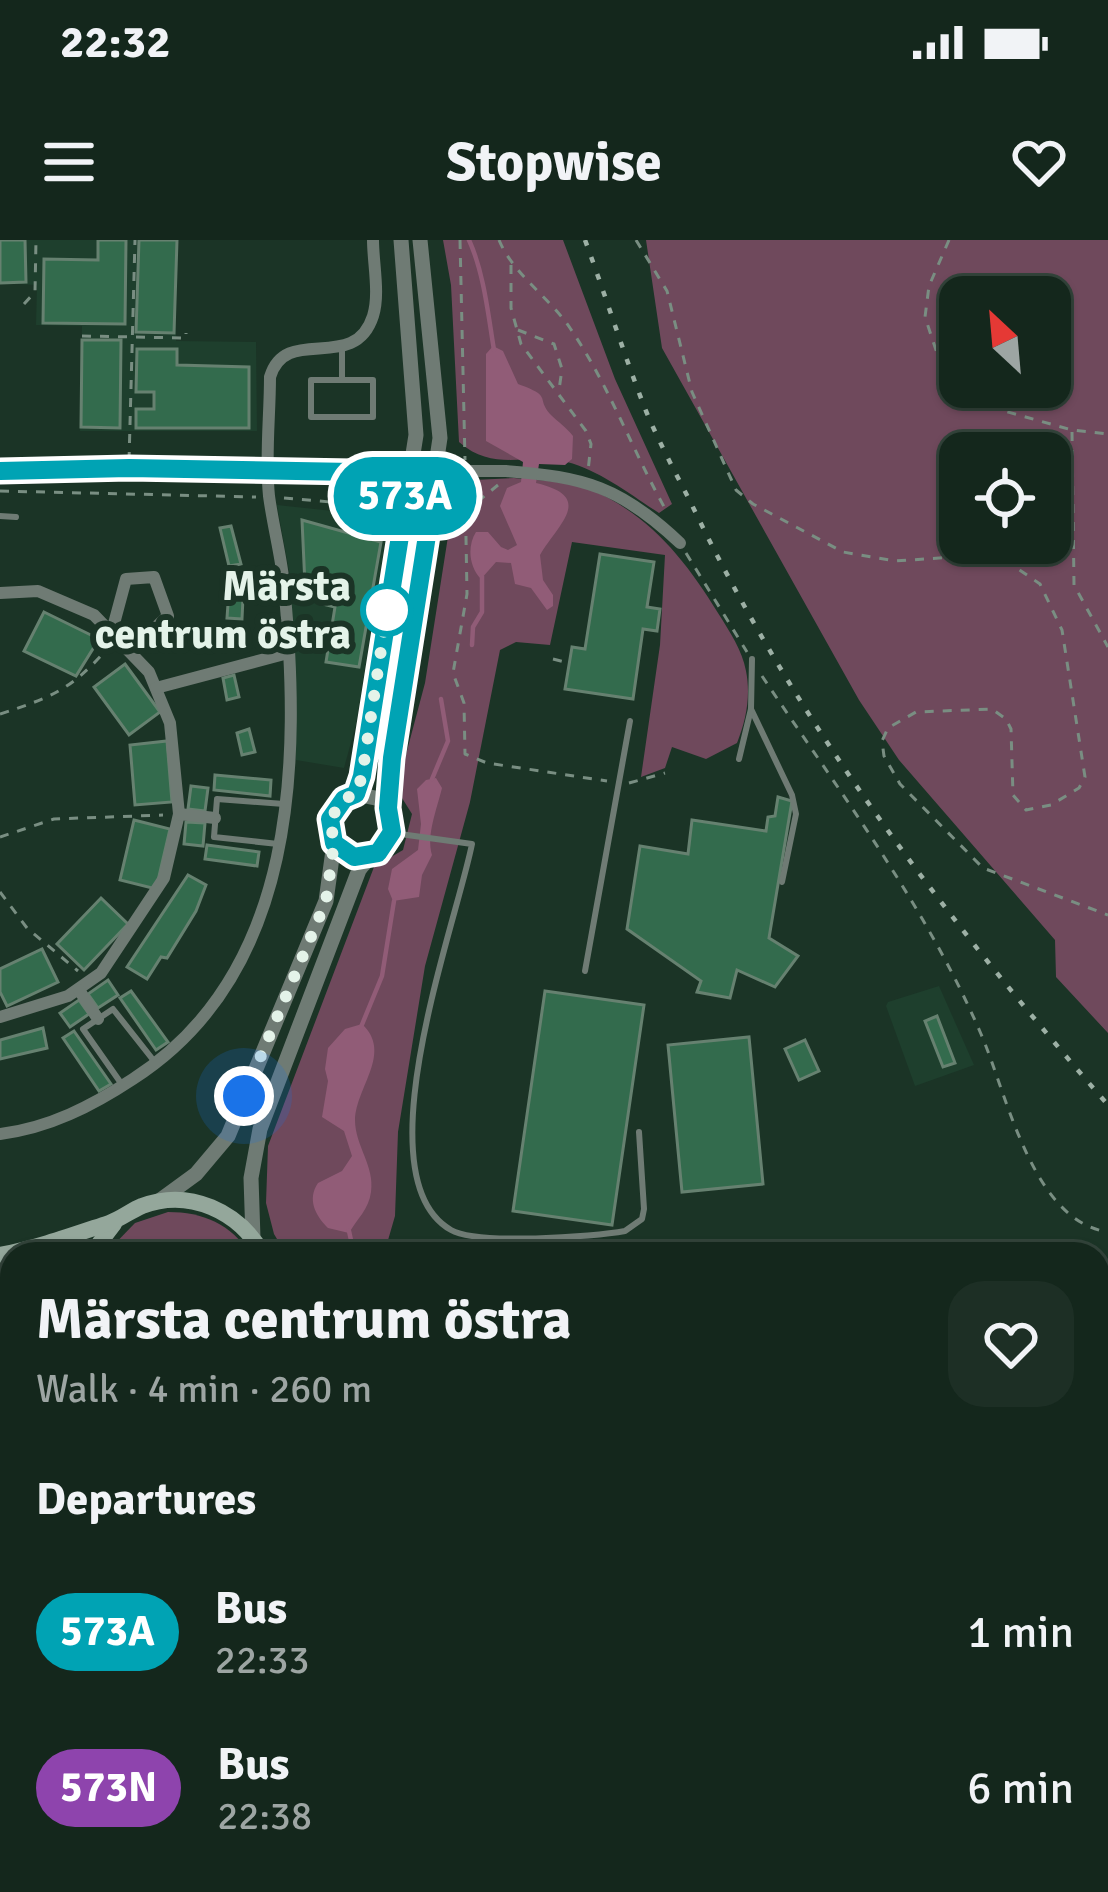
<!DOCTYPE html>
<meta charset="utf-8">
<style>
body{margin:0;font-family:Signika,sans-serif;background:#1d2f25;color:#f1f3f6;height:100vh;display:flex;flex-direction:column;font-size:45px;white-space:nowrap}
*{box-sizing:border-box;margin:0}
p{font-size:39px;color:#9da5a3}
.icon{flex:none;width:66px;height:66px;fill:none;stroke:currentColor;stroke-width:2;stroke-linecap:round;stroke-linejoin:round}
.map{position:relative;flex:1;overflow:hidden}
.panel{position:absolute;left:0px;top:1002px;width:1110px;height:651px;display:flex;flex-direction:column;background:#14271c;border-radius:36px 36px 0 0;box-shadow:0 3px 9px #0004,0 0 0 3px #33443b}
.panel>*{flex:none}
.badge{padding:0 24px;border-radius:39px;font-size:42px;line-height:78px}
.needle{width:78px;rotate:334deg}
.fabs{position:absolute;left:939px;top:36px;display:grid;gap:24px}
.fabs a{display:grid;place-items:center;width:132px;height:132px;border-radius:24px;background:#14271c;box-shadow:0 3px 9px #0004,0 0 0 3px #33443b;font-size:60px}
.you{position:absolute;width:60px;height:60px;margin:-30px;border:9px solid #fff;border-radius:50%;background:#1a73e8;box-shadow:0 0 0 18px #1a73e833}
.map>.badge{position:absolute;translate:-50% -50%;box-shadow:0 0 0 6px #fff}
h2{padding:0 36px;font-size:45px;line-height:108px}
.round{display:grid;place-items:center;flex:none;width:126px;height:126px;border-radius:36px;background:#1d2f25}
.headline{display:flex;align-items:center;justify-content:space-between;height:204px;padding:0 36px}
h1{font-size:57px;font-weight:800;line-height:90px}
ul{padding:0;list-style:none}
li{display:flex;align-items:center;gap:36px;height:156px;padding:0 36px}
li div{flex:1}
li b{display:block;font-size:45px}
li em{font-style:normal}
li .badge{min-width:132px;font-weight:700;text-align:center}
.status{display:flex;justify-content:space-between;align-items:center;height:84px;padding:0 60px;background:#14271c;direction:ltr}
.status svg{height:33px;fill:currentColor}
header{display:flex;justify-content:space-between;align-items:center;height:156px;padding:0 36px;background:#14271c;font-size:54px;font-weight:800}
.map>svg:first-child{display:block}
</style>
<div class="status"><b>22:32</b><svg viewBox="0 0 49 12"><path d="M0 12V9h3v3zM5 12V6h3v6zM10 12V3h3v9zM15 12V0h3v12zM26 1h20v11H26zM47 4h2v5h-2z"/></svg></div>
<header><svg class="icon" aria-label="menu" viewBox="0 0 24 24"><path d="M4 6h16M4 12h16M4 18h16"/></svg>Stopwise<svg class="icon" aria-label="heart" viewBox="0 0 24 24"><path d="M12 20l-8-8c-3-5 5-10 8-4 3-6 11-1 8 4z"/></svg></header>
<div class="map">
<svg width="1108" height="1652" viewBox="0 0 1108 1652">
<rect width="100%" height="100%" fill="#1b3426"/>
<g fill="#1e3f2d">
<polygon points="0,0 176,0 176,101 256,102 257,191 80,191 82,86 36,85 37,45 0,43"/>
<polygon points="277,265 389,277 356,484 344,528 296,520 291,341"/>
<polygon points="939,746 974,825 915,846 886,766 888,762"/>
</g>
<g fill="#6f495c" fill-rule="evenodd">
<path d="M443 0H563L615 139 672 264 659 273C631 255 599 230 567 222 527 212 494 233 459 202L451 45Z"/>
<path d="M646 0H1108V793L1056 737 1055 700 899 520 859 460 662 108ZM960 57H1050V147H960ZM960 213H1050V303H960Z"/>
<path d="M514 238C537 241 566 240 587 248 648 273 685 319 718 373 730 392 742 410 746 431 751 456 746 481 737 503L706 519 672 507 665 528 641 537 660 405 665 315 572 302 550 405 516 402 500 410 470 562 425 726 398 892 395 976 384 1014H286L274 994 266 963 268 906 374 627 403 610 412 574 402 558 404 522 425 443 455 252 474 240Z"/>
<path d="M168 972C203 972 231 984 250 1014H105L135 983Z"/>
<polygon points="1098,1206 1108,1207 1108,1652 0,1652 0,1446 12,1441 12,1641 1098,1641"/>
<polygon points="12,1333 12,1410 0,1417 0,1339"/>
</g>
<g fill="#915c77">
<path d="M493 106 503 111 518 144C554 157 535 157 551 175 558 182 566 187 573 196L572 219 565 225 539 224 536 243C596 257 558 284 540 315L543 340 553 355V366L547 370 531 348 515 344 511 323 496 322 481 339C469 327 467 306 476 292H488L501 307 508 310 517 305 500 266 507 248 521 242 523 222 486 201V114Z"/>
<path d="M436 538 442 548C437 569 426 595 432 615L422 635 419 657 393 661 388 649 392 629 418 610 421 584 417 549 426 540Z"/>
<path d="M362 784C393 813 356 847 355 880 355 906 375 926 371 952 369 969 357 979 349 993L328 988C315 975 307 959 318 943L342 931 352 916 344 891 322 877 328 841 325 829 328 808 345 789Z"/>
<polygon points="387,1641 588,1641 583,1652 385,1652"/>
</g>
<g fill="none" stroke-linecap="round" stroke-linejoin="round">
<g stroke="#915c77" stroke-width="4.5">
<path d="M469 0C484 33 488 74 494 110"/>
<polyline points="472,405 473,387 482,372 482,336"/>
<polyline points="432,539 448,501 441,459"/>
<polyline points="361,787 382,736 394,661"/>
<polyline points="349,991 354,1014"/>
<polyline points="0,1500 12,1497"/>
<polyline points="1098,1528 1108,1532"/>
</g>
</g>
<g fill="#336b4d" stroke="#668170" stroke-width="3">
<polygon points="0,0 25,0 26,42 0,43"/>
<polygon points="98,0 126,0 125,84 43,83 44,19 98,20"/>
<polygon points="139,0 177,0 174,93 136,92"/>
<polygon points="82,100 121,100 120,188 81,187"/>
<polygon points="137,109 177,109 177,125 249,127 249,188 136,188 136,169 154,169 154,152 136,152"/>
<polygon points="302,280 381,302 359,427 326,422 335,367 322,364 305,345"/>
<polygon points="231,286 241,324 229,326 220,288"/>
<polygon points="600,314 654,322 647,367 660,369 657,391 643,389 633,459 565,449 572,407 585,409"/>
<polygon points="230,336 244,337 242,379 227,378"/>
<polygon points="44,372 99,399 76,436 24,411"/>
<polygon points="125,424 160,472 129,495 94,447"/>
<polygon points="234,435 239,457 227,460 223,438"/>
<polygon points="249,489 255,512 242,515 237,493"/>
<polygon points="167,501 172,562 135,565 130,505"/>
<polygon points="215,535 271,540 270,556 214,550"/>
<polygon points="191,546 208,548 205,571 188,569"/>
<polygon points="778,557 792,561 769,698 798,716 775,747 737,730 730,758 697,752 701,741 627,689 640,606 688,614 692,580 766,591 768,577 775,576"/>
<polygon points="134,580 170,589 156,649 120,640"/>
<polygon points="186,582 205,583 203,606 184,604"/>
<polygon points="207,605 259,612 257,626 205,619"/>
<polygon points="188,635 206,645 196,671 167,718 161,717 147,739 127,727"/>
<polygon points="101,658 128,684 84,730 57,704"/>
<polygon points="42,709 58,742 7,766 0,752 0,729"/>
<polygon points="108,740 118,755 98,768 88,754"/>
<polygon points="131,751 168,802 156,810 120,758"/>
<polygon points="545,751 644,765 612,985 513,971"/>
<polygon points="79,760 89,774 70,787 60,773"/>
<polygon points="937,776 955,823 943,827 925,781"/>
<polygon points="43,788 47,808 0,819 0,800"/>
<polygon points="74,791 111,844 99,851 63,798"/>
<polygon points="749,797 763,944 682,952 668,805"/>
<polygon points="805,800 819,831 799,840 785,809"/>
</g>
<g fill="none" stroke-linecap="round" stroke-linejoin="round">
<g stroke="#798e82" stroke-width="3" stroke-dasharray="9 9" stroke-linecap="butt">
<polyline points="460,0 465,220"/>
<path d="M499 0C513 34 549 57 570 88 609 145 633 212 667 272"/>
<polyline points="636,0 667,51 692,152 736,250 753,264 843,312 895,321 984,315 1011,324 1040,344 1062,390 1085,537 1079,548 1051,565 1026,570 1013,555 1011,489 1006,479 992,469 916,472 888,488 882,501 884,516 900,544 983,628 1108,675"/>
<polyline points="949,0 929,46 925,77 938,116 963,154 990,167 1072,190 1108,194"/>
<polyline points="511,25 511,68 521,104 586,191 591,204 588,231"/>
<polyline points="24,64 35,52 36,0"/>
<polyline points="518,90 554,104 562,129 559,150"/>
<polyline points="82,96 186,98 186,93"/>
<polyline points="1072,192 1074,345 1108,407"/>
<polyline points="129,221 135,0"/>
<polyline points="465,242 467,354 453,433 464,463 465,514 487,523 607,541"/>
<polyline points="0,251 256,257"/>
<polyline points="284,258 388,267"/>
<polyline points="445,271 465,272 498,245"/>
<polyline points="686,313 747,412"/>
<polyline points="553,419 565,422"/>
<path d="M762 436C839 551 926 666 981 794 1007 854 1032 981 1108 992"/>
<path d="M0 474C52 457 71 450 108 408"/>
<polyline points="629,543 665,533"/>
<polyline points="0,597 54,579 163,575"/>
<polyline points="0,652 27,688 78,731"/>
<polyline points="1098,1444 1108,1452"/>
<polyline points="1098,1624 1108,1621"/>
<polyline points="354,1641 355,1652"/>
<polyline points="165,1652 169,1641"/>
<polyline points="840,1652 886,1641"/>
</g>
<g stroke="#6f7b74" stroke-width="6">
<polyline points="342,140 373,140 373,177 311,177 311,140 342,140 342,108"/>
<polyline points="0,276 16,277"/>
<polyline points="751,469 792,555 796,574 782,642"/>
<polyline points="739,519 751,469 752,419"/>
<path d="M393 593 472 604C456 685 360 938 451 990 477 1005 593 997 625 991L642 979 644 969 639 892"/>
<polyline points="278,604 214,597 217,559 284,564"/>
<polyline points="585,731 630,481"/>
<polyline points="123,846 83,789 113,769 154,821"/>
<polyline points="0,1099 0,1117"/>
<polyline points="1,1110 12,1117"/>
<polyline points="0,1165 12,1166"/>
<polyline points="0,1224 12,1220"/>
<polyline points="0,1270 12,1255"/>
</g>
<g stroke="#6f7b74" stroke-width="12">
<path d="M0 231H506C585 237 621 247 680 303"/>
<polyline points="0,353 38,351 94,375 149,432 170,483 179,574 164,638 101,733 68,756 0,777"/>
<polyline points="112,391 126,339 154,337 168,376 130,411"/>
<polyline points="156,448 288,413"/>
<polyline points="179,574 215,578"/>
<polyline points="79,750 98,779"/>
<path d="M0 894C49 888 92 866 133 839 298 733 301 521 284 345 281 315 273 286 269 256 265 217 270 176 270 137 286 83 354 135 373 76 380 54 373 23 373 0"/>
<polyline points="1098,1191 1108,1192"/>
<polyline points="0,1429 12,1422"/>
</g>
<g stroke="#6f7b74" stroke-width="15">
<polyline points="356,554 362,536 416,195 401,0"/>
<polyline points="159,961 196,934 228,896 326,661 334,603 330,579 344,559 356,554 380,559 389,569"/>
<path d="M253 998 251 938 260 889 359 630C367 617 379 616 387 604 393 596 391 535 392 518L440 198 420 0"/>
<polyline points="0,1307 12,1301"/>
<polyline points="0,1323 12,1318"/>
</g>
<g stroke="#94a79b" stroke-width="16">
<polyline points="91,1014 114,984"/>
<path d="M0 1015C37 1008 73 995 109 983 121 979 130 971 142 966 189 948 239 971 263 1014"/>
<polyline points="0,1042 12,1046"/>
<polyline points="1098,1062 1108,1062"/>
</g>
<path stroke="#9db0a5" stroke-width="4.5" stroke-dasharray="6 12" stroke-linecap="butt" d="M585 0C606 57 624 115 646 171 659 202 675 232 690 261 797 485 946 679 1108 865"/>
</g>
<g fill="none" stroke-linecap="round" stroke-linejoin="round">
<g stroke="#fff" stroke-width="27">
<polyline id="line" points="0,231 129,228 410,233 362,536 356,554 344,559 330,579 334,603 354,617 378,613 392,592 388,568 392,518 437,232"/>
</g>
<use href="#line" stroke="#00a3b4" stroke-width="18"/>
<polyline stroke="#e4f3e9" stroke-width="12" stroke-dasharray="0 21.6" points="244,856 326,661 334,603 330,579 344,559 356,554 362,536 389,357 387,370"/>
</g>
<circle fill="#fff" stroke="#00a3b4" stroke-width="6" cx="387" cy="370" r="24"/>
<g text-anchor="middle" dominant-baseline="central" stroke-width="12" stroke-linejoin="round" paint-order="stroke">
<g font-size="42" font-weight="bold" fill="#e4f3e9" stroke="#1b3426" text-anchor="end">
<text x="351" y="346">Märsta<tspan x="351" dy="48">centrum östra</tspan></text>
</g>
</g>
</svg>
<div class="fabs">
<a><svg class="needle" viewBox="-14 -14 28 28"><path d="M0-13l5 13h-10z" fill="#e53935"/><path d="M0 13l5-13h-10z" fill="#9da5a3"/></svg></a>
<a><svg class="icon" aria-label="locate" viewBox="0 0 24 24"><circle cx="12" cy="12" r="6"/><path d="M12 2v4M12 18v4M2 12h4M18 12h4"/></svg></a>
</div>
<div class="you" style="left:244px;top:856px"></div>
<b class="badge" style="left:405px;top:256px;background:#00a3b4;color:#fff">573A</b>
<section class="panel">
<div class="headline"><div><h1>Märsta centrum östra</h1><p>Walk · 4 min · 260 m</p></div><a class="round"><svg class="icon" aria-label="heart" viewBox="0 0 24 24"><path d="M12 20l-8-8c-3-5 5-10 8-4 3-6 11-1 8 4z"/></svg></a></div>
<h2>Departures</h2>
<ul>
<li><span class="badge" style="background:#00a3b4;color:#fff">573A</span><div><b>Bus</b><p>22:33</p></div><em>1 min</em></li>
<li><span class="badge" style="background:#8e44ad;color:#fff">573N</span><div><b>Bus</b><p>22:38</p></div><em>6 min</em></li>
</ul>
</section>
</div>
